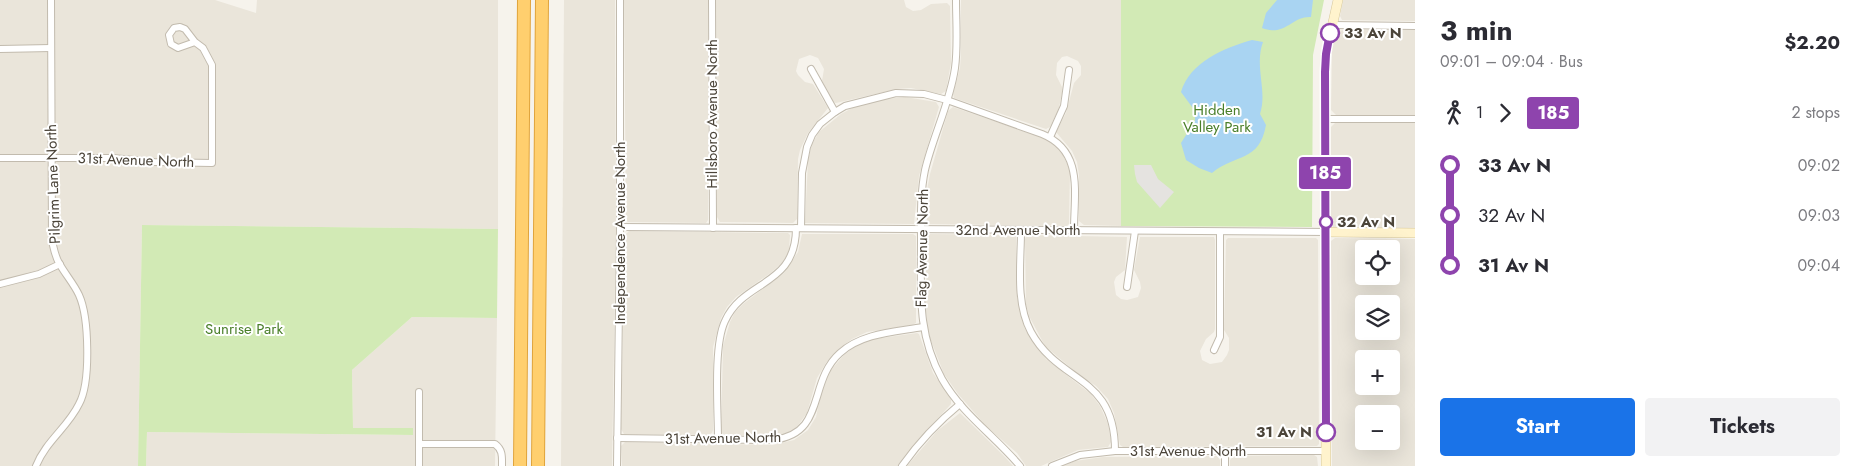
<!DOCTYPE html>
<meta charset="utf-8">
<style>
body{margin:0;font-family:Jost,sans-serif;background:#f2f2f3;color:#2b2b33;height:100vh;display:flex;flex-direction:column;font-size:19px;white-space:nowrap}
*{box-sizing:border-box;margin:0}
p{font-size:16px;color:#7c7c81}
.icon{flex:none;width:28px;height:28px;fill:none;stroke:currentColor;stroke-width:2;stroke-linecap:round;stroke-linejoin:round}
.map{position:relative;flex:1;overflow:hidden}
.sheet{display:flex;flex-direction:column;background:#fff;width:450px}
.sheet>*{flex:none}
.badge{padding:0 10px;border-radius:4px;font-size:18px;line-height:32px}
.buttons{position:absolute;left:1355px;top:240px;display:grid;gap:10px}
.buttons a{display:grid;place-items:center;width:45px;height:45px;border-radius:5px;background:#fff;box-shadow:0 5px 20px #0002;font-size:25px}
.map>.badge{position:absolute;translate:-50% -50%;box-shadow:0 0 0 2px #fff}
.legs{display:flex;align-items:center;gap:8px;height:55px;padding:0 25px;font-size:16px}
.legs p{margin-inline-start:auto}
.headline{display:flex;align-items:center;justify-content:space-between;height:85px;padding:0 25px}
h1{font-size:28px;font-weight:700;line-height:38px}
.primary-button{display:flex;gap:10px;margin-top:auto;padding:10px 25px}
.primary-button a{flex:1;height:58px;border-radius:5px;background:#1a73e8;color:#fff;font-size:20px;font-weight:700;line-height:58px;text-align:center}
.primary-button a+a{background:#f2f2f3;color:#2b2b33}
ul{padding:0 25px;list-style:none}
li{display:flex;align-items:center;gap:18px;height:50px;font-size:19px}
li i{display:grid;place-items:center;width:8px;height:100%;margin:0 6px;background:currentColor}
li i::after{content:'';width:12px;height:12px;margin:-6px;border:4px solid;border-radius:50%;background:#fff}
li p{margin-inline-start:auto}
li:first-child i{background:linear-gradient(#0000 50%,currentColor 0)}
li:last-child i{background:linear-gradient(currentColor 50%,#0000 0)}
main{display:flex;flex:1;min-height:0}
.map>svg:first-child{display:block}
</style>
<main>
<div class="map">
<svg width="1415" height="466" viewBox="0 0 1415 466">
<rect width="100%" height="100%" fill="#f6f3ec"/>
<g fill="#eae5da" fill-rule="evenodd">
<polygon points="0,0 215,0 256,13 257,0 498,0 498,229 142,225 138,466 0,466"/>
<polygon points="564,0 615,0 616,226 612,466 561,466"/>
<polygon points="624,0 708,0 708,220 706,223 628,222 626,220"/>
<polygon points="716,0 904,0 906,7 913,11 921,10 931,4 947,3 950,6 951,63 946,91 941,94 911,88 897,89 836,103 833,102 822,81 824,69 818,58 810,55 799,59 796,71 798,75 805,82 813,84 828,108 808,133 800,150 798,159 797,219 793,223 720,222 717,217"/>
<polygon points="961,0 1121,0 1121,226 1084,225 1079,221 1079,175 1077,162 1072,151 1056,132 1066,113 1074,83 1081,75 1081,66 1078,61 1067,56 1062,57 1057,63 1056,75 1062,87 1062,93 1059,108 1050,127 1046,129 954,98 953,94 960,68 961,54"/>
<polygon points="1343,0 1415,0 1415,21 1342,20 1340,16"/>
<polygon points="1345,30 1415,30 1415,115 1336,115 1331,110 1332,47 1337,31"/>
<polygon points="905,97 936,102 939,107 919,176 914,224 805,223 808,160 812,144 819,132 841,114 854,107 886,99"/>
<polygon points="953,107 1046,139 1057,147 1064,157 1070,171 1069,224 1067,226 927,224 926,195 930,174 948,111"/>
<polygon points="1335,123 1415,123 1415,228 1336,229 1333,227 1331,223 1331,127"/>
<polygon points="629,231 788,233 790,235 789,250 784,261 772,272 736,297 727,307 721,318 713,347 713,430 712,433 708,435 624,434 621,429 625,235"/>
<polygon points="802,234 913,234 916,236 916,323 912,325 867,332 852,339 839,349 826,363 817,378 807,413 796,428 784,435 724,435 721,432 723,346 730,322 735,312 743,304 784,273 798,252"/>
<polygon points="930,234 1015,235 1016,237 1017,297 1025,329 1046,359 1091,394 1100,406 1108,424 1111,442 1108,447 1078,450 1041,466 1026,466 1017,453 987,427 958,394 944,374 928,333 926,312 926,238"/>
<polygon points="1027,235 1127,237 1125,270 1116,277 1114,282 1116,295 1121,299 1127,300 1138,297 1141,288 1140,282 1134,270 1140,237 1214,237 1215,240 1215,329 1214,332 1206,339 1200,351 1202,360 1210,364 1222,362 1227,355 1229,350 1229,338 1224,330 1226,240 1228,238 1316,238 1318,240 1319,444 1317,446 1123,447 1120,445 1114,413 1108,399 1096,386 1078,374 1045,346 1029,316 1026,304 1025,239"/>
<path d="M1335 238 1415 239V466H1332L1331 241ZM1364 249H1391V276H1364ZM1364 304H1391V331H1364ZM1364 359H1391V386H1364ZM1364 414H1391V441H1364Z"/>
<polygon points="412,317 497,318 495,466 146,466 147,432 413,435 413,428 353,428 352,370"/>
<polygon points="917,333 919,334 933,373 951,399 951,404 908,452 898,466 622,466 621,446 625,442 773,445 794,440 808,430 816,417 823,384 831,370 844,355 861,342 881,338"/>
<polygon points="960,413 1004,456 1013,466 907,466 937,431"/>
<polygon points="1314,455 1317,457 1318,466 1230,466 1230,460 1234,456"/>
<polygon points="1217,456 1220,460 1220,466 1062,466 1075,461 1103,457"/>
</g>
<g fill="#d2eab5">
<polygon points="1121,0 1324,0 1313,55 1312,227 1121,226"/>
<polygon points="142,225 498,229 497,318 412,317 352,370 353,428 413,428 413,435 147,432 146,466 138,466"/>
</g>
<polygon fill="#e5e3e0" points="1134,165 1151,165 1158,179 1174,192 1160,208 1137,182 1135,174"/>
<g fill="#a9d4f2">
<path d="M1277 0H1313L1311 17C1291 16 1286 37 1262 28L1266 13Z"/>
<path d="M1252 40 1263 42C1254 66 1268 92 1260 114L1266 125C1259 163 1236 153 1212 173L1199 168 1186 160 1181 143 1195 121V111L1181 92C1190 62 1224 48 1252 40Z"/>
</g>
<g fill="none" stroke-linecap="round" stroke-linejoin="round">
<g stroke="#c2bbae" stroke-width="8">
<g id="street">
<polyline points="712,0 713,228"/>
<path d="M956 0C956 22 958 46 955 68 950 103 933 136 925 170 920 194 921 218 921 242 921 292 917 334 942 379 962 414 995 436 1020 466"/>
<polyline points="1332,25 1415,26"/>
<polyline points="0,49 51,48"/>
<polyline points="811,69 835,112"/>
<polyline points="1325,119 1415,119"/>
<polyline points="1050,137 1064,106 1069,70"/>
<polyline points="0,158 113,158 154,162 212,163 212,65 203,48 195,42 185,29 180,27 174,28 169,35 171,44 178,48 195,42"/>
<polyline points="620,227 1326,232"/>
<path d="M801 228 802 173 807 147 812 135 820 124 835 112 845 106 896 93 924 94 947 100 1042 134C1084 151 1074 193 1074 230"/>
<path d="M1021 231C1021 263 1015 302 1031 332 1060 385 1115 374 1115 451"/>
<polyline points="0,284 39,274 60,264"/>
<polyline points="1127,287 1135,231"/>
<polyline points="1214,350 1220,337 1220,232"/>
<polyline points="419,392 419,466"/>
<path d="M617 438 773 440C827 434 807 382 840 353 862 333 895 332 923 327"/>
<path d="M718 439C718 410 713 346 725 321 744 279 796 287 796 228"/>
<path d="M419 444H495C503 450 502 457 502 466"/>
<polyline points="1225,451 1225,466"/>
<path d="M36 466C46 441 68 427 79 404 91 382 89 317 79 295 74 284 65 274 59 263 55 256 54 249 52 241L51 0"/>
<polyline points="617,466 620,227 620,0"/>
<path d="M902 466C919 442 938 422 960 404"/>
<polyline points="1052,466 1080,455 1115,451 1326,451"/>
</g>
</g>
<g stroke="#d6c79b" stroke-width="10">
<g id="secondary">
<polyline points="1326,232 1415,233"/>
<polyline points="1326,466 1325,71 1326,54 1338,0"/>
</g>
</g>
<g stroke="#e0a43c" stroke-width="14">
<g id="highway">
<polyline points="520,466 524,0"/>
<polyline points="538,466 542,0"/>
</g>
</g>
<use href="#street" stroke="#fff" stroke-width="6"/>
<use href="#secondary" stroke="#fff3cd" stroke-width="9"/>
<use href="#highway" stroke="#ffcf6e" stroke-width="12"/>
</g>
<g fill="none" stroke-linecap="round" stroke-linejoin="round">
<g stroke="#fff" stroke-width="11">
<polyline id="line-1" points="1326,432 1325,72 1326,54 1330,33"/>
</g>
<use href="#line-1" stroke="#8e44ad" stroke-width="8"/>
</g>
<g fill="#fff" stroke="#8e44ad" stroke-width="2.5">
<circle cx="1330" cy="33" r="9"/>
<circle cx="1326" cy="222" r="6"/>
<circle cx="1326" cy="432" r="9"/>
</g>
<g text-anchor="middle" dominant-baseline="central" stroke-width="4" stroke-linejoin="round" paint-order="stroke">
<g font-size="15" font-weight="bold" fill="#4b4439" stroke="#fff" text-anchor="start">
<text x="1344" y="33">33 Av N</text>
<text x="1337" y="222">32 Av N</text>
<text x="1312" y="432" text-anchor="end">31 Av N</text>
</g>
<g font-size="15" fill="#4a7f2a" stroke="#fff">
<text x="1217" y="110">Hidden<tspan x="1217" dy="17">Valley Park</tspan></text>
<text x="244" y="329">Sunrise Park</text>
</g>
<g font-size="15" fill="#4b4439" stroke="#fff">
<text transform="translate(712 114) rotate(-90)">Hillsboro Avenue North</text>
<text transform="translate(136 160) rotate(2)">31st Avenue North</text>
<text transform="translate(53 184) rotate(-92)">Pilgrim Lane North</text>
<text x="1018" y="230">32nd Avenue North</text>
<text transform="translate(620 233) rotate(-90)">Independence Avenue North</text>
<text transform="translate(922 248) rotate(-89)">Flag Avenue North</text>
<text transform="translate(723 438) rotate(-1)">31st Avenue North</text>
<text x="1188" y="451">31st Avenue North</text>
</g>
</g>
</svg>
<div class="buttons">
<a><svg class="icon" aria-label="locate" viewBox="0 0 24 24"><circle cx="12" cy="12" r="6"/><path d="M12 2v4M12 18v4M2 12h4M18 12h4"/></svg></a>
<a><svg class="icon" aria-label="layers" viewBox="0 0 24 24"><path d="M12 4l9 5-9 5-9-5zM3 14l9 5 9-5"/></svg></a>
<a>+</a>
<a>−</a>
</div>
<b class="badge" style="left:1325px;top:173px;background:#8e44ad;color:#fff">185</b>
</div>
<section class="sheet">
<div class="headline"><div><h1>3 min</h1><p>09:01 – 09:04 · Bus</p></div><b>$2.20</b></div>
<div class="legs"><svg class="icon" aria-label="walk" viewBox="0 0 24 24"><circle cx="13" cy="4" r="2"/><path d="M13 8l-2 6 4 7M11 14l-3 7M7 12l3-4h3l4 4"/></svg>1<svg class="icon" aria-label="forward" viewBox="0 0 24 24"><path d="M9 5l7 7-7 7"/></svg><b class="badge" style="background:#8e44ad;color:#fff">185</b><p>2 stops</p></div>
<ul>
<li><i style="color:#8e44ad"></i><b>33 Av N</b><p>09:02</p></li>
<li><i style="color:#8e44ad"></i><span>32 Av N</span><p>09:03</p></li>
<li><i style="color:#8e44ad"></i><b>31 Av N</b><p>09:04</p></li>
</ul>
<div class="primary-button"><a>Start</a><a>Tickets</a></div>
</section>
</main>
